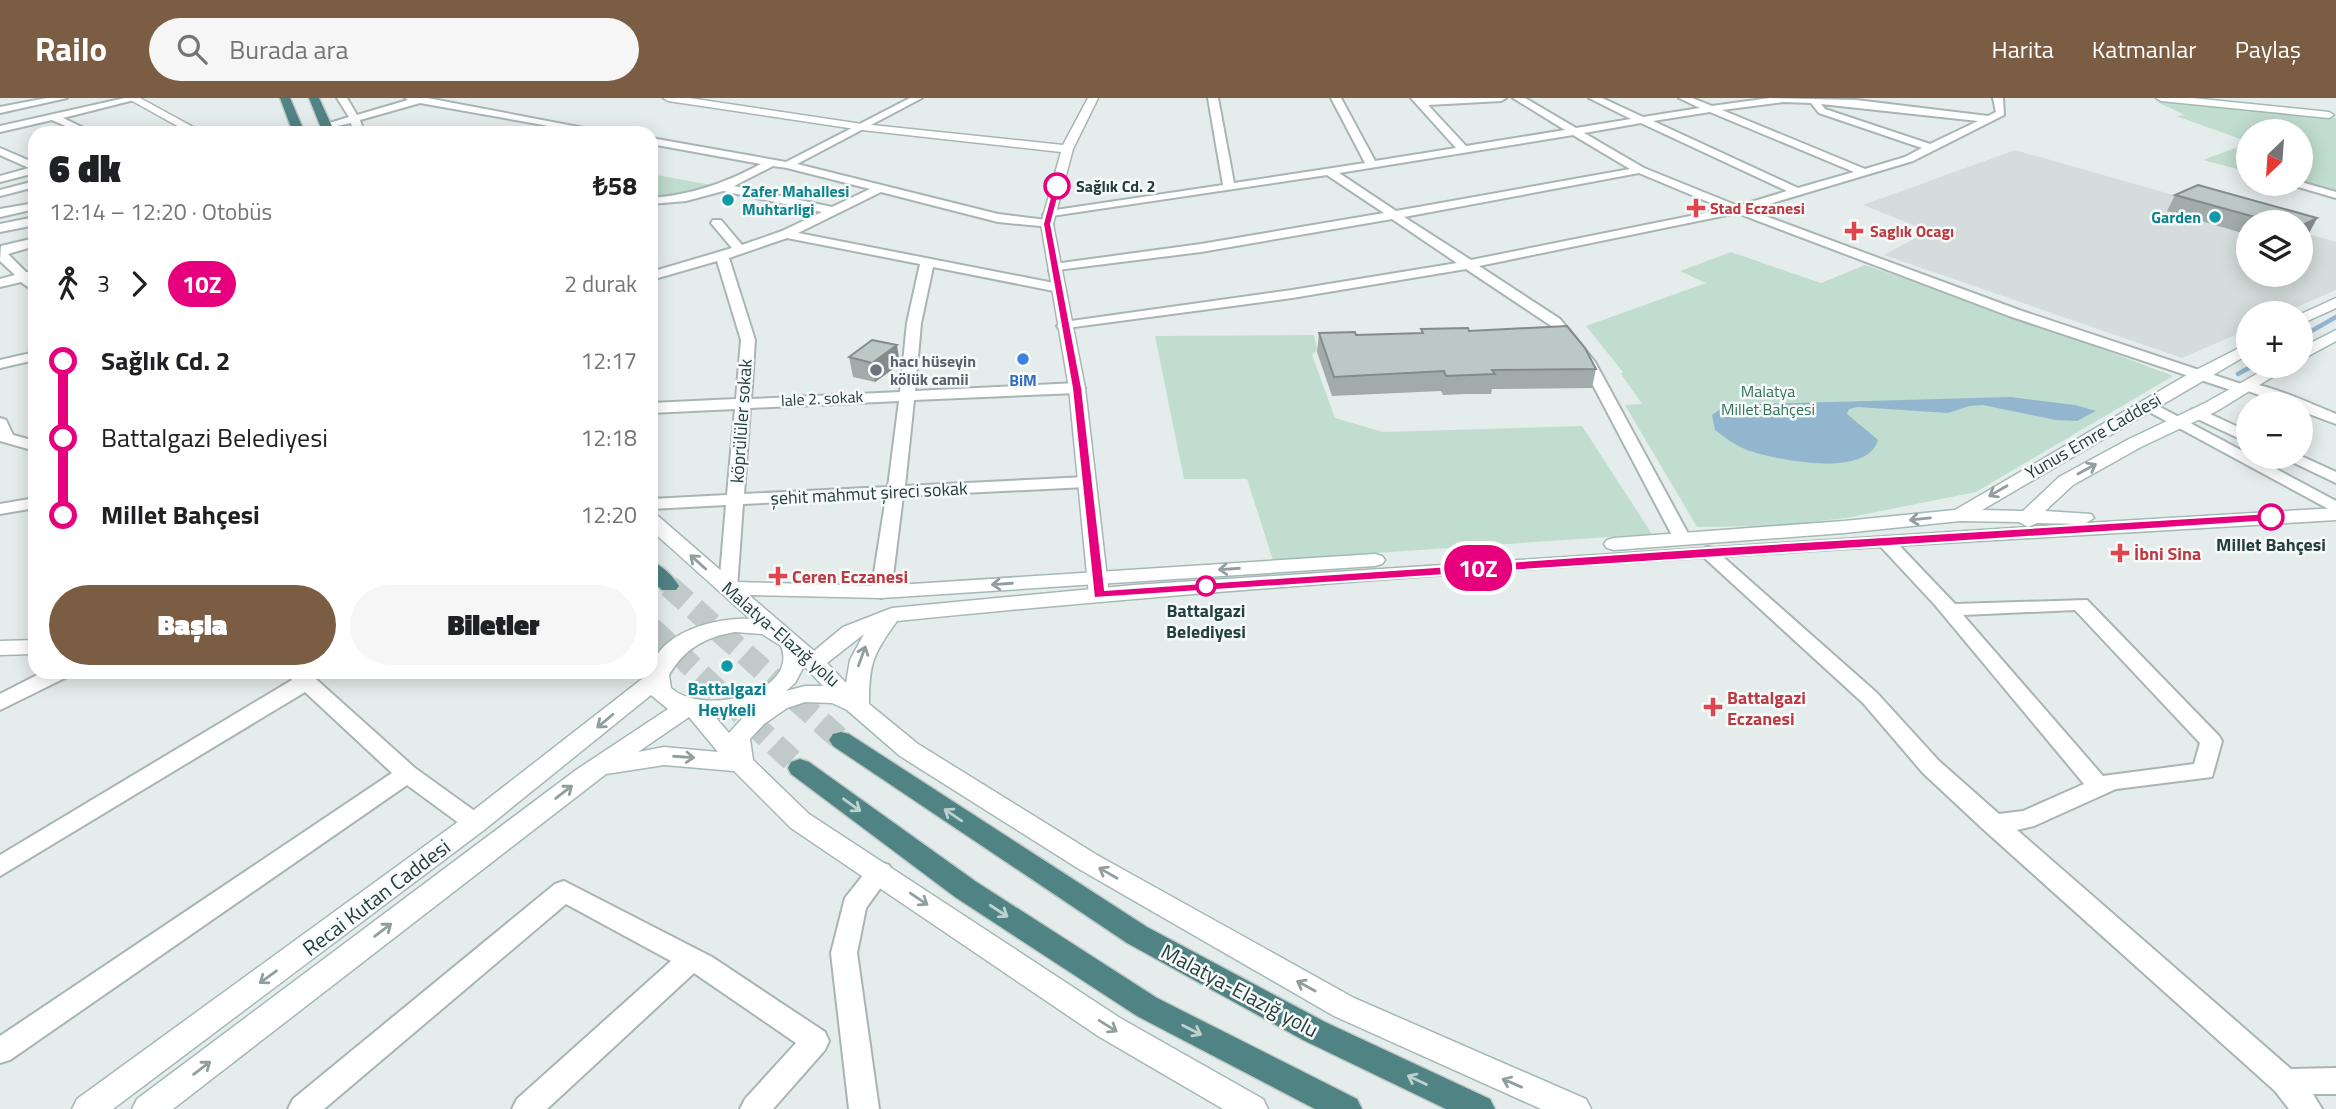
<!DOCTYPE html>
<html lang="tr">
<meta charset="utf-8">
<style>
body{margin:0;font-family:"Titillium Web",sans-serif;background:#f6f6f6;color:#202124;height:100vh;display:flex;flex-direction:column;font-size:26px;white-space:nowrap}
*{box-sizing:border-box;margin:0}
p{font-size:23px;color:#757577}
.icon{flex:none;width:38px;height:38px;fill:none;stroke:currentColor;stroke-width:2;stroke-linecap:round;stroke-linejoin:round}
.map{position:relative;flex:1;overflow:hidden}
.sheet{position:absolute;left:28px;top:28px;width:630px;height:553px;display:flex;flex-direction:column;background:#fff;border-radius:21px;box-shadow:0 4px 18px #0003}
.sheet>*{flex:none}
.badge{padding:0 14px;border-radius:23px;font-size:24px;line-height:46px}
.needle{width:46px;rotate:205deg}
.controls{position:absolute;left:2236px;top:21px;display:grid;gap:14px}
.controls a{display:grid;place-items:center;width:77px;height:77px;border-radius:50%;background:#fff;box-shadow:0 4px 18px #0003;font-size:35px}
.map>.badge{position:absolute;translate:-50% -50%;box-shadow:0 0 0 4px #fff}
.legs{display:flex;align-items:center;gap:10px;height:77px;padding:0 21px;font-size:23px}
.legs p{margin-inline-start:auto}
.headline{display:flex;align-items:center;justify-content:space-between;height:119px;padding:0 21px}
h1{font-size:38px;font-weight:800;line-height:52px}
.primary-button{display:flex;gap:14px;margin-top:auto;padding:14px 21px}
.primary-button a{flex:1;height:80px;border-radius:42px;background:#7a5d43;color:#fff;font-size:28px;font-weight:800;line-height:80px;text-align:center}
.primary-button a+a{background:#f6f6f6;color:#202124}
ul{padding:0 21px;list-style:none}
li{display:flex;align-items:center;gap:24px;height:77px;font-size:26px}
li i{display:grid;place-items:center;width:10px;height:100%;margin:0 9px;background:currentColor}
li i::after{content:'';width:18px;height:18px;margin:-9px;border:5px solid;border-radius:50%;background:#fff}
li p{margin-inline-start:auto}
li:first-child i{background:linear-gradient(#0000 50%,currentColor 0)}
li:last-child i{background:linear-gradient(currentColor 50%,#0000 0)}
header{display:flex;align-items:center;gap:42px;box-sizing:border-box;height:98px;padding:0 35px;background:#7a5d43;color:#fff}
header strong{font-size:33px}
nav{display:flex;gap:38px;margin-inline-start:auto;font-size:24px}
.search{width:490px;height:63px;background:#f6f6f6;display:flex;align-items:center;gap:18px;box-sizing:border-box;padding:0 24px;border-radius:38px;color:#757577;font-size:26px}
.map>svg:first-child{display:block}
</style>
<header>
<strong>Railo</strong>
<div class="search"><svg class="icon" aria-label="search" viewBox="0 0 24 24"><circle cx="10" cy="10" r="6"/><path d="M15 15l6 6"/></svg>Burada ara</div>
<nav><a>Harita</a><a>Katmanlar</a><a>Paylaş</a></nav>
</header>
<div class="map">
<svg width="2336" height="1011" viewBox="0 0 2336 1011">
<rect width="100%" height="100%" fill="#e5edec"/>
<polygon fill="#d4dddb" points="2015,52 2268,124 2249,124 2249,177 2301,177 2301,134 2336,144 2336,192 2283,215 2249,215 2249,231 2182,260 1884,157 1928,133 1863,107"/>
<g fill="#c0ddcf">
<polygon points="2155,3 2336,20 2336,97 2301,86 2301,33 2249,33 2249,44 2176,18 2185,17"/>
<polygon points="2249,45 2249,74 2203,62"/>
<polygon points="651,76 711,87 687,99 651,100"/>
<polygon points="1731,154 1821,185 1865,167 2031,224 2173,278 1976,394 1846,420 1774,428 1697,429 1625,307 1642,306 1621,276 1623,274 1586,228 1706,185 1680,173"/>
<polygon points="1314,237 1317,252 1312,257 1335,320 1383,334 1582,328 1652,436 1273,462 1247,381 1184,381 1155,238"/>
</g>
<path fill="#92b6ce" d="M2011 299 2075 307 2096 313 2077 323 2056 322 1983 307 1969 308 1948 315 1858 309 1849 311 1847 316 1878 342C1867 381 1776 362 1747 352 1735 347 1725 340 1715 332L1712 317 1722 310 1760 306Z"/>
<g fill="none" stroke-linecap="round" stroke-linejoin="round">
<g stroke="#92b6ce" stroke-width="4.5">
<polyline points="2301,239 2336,219"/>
<polyline points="2238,276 2252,268"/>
</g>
<g stroke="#bfcac9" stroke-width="23" stroke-dasharray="23 11" stroke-linecap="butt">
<polyline points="669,488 841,642"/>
<polyline points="651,530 800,670"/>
</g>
<g stroke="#a8b5b4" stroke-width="4">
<g id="minor">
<polygon points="47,0 67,0 0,15 0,9"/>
<polygon points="125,0 138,1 63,20 94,35 81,35 52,22 0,34 0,28"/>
<polygon points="337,0 347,0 357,17 408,2 405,0 427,0 610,35 588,35 420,5 360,22 364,35 354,35 351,25 323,31 323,27 349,19"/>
<path d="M910 0H922L797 66 998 116 1047 122 1053 126 1051 129 998 124 881 94 798 135 1064 187V193L1059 194 933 169 921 225 915 293 1077 285 1085 290 1077 295 914 302 905 388 1086 379 1094 384 1086 389 903 398 891 494 881 500 871 494 886 399 743 406 737 490 728 496 721 494 719 490 726 407 651 411V401L727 397 735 311 651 315V305L736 301 741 242 717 163 651 182V174L732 150 711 125 713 122H721L742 147 782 133 822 114 723 93 686 103 651 106V100C692 97 725 85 761 66L651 46V40L786 64ZM773 68 787 70 870 91 832 109 734 88ZM787 140 920 166 907 225 900 294 751 301 755 242 729 160ZM899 303 888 389 744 396 750 310Z"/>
<path d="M1208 0H1218L1234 85 1365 65 1331 0H1341L1375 63 1456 50 1411 0H1506L1501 3 1428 7 1466 48 1565 32 1513 0H1525L1576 30 1631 21 1589 0H1602L1643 19 1700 10 1679 0H1692L1712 8 1770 0 1856 2 1988 18 1996 14 1993 0H2003L2004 17 1913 63 1749 112 2019 212 2241 286C2256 280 2318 309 2336 316V326L2301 313V306H2283L2248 293 2237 294 2009 218 1737 115 1479 168 1560 221 1595 264 1691 441 1682 446 1676 445 1583 268 1550 227 1466 171 1292 200 1059 231 1057 228 1064 224 1292 192 1457 165 1392 121 1201 154 1049 173V167L1054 166 1201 146 1384 115 1327 77 1045 119 1043 117 1049 113 1223 87ZM1784 4 1811 5 1819 15 1922 50 1905 59 1865 71 1722 12ZM1821 6 1978 23 1930 46 1825 11ZM1710 14 1854 74 1798 90 1653 23ZM1641 25 1787 93 1738 108 1644 70 1584 35ZM1573 37 1630 71 1396 113 1339 75ZM1639 75 1725 111 1471 162 1404 119Z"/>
<polygon points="188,27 193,30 192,32 161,35"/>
<polygon points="0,50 35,65 35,75 0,84 0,78 29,70 0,57"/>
<polygon points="35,83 35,89 0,98 0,92"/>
<polygon points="2301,84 2336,94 2336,100 2288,86"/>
<polygon points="35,105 35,111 0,119 0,111"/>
<polygon points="35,119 35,127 0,134 0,126"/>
<polygon points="35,140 35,148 8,156 26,174 35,174 33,180 35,194 21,184 0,189 0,181 15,177 0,163 1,148"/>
<polygon points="35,254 35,262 0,270 0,262"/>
<polygon points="2147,302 2336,403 2336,415 2142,310 2139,307"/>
<polygon points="2197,310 2249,334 2249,345 2191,318 2189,315 2191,312"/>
<polygon points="0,320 6,322 13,337 35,343 35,353 0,343"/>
<polygon points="2301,358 2336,374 2336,385 2282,359"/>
<polygon points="35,400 35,410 0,416 0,406"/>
<path d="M1887 440 1893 441 1955 506 2087 502 2219 638 2222 643 2212 679 2116 691 2034 728 2017 732 2291 971 2336 970V996H2313L2322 1011H2289L2275 993 1983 731 1923 675 1863 605 1698 454 1707 449 1713 450 1877 595 1939 663 1999 716 2023 713 2084 686 1935 507 1881 449 1878 445ZM2075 512 2200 645 2194 666 2103 678 1963 517Z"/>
<polygon points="43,574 70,574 67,579 0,612 0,596"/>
<polygon points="287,574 308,574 415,670 483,719 487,725 483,731 475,734 467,731 407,687 10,962 0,965 0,938 392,675 305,594 0,778 0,757 292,582"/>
<polygon points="880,764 889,767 892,774 866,810 857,855 879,1011 849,1011 831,855 845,800 871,767"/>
<polygon points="564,783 712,859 825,934 829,943 825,952 773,1011 740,1011 745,1001 796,945 694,875 547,1011 512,1011 517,1001 671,863 566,806 324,1011 288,1011 293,1001 555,786"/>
</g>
</g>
<g stroke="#a8b5b4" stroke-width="3">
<g id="tertiary">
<polygon points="127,0 140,0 204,35 190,35"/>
<polygon points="663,0 689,0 862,26 1063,47 1088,0 1098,0 1073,51 1053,126 1085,290 1109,497 1106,501 1092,501 1089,497 1069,290 1041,126 1061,54 862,32 668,3"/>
<polygon points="35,542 35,556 0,557 0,543"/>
</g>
</g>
<g stroke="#a4b8b6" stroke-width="3">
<g id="secondary">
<polygon points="2156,0 2192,0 2329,14 2334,17 2329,20 2161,3"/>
<polygon points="2336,200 2336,210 2301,226 2301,216"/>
<polygon points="2336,232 2336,243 2301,262 2301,250"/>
<path d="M2249 245V256L1982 412 2023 413 2059 379 2129 341 2205 305 2271 268H2290L2217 313 2141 349 2073 387 2045 413 2091 416 2094 420 2086 425 2336 410V422C1856 451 1375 475 897 523 873 557 869 564 869 606L918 646 1097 757 1354 900 1586 1001 1591 1011H1541L1334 918 1079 771 900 658 847 612 832 605 805 604 787 610 764 626 750 641 753 662 809 716 1120 920 1263 1001 1268 1011H1223L1098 938 791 730 734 673 664 667 606 676 173 1011H132L137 1001 576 672 668 611 651 597 484 732 113 1011H72L77 1001 466 718 651 574C656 534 718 519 750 521L651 432V416L658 418 734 484 881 488 1375 456 1382 458 1385 462 1382 466 1375 468 881 500 749 497 814 553 843 529 892 510 1134 487 2028 429 2019 424 1960 423 1844 435 1614 452 1607 450 1604 446 1607 442 1614 440 1844 423 1955 412 2192 274ZM2037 425 2080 426 2028 429ZM735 534 762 536 781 548C800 595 703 619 671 590L669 577C684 551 705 539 735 534ZM864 536 850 562 846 585 827 565ZM804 568 823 588H805L786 593 795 585ZM748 614 729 635 716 620ZM689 619 718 654 664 649 638 654Z"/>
</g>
</g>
<g stroke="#c2c9c9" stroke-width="3">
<g id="trunk">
<polygon points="280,0 290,0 305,35 293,35"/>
<polygon points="309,0 319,0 335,35 323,35"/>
<path d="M651 464C662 467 673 478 679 488L676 492H662L651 482Z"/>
<polygon points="841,634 849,636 1147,829 1325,924 1490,1001 1495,1011 1446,1011 1303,942 1127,845 833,648 829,642 833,636"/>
<polygon points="800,661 809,664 975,783 1157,900 1357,1001 1362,1011 1315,1011 1137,918 955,799 791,676 788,670 791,664"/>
</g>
</g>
<use href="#minor" fill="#fff" fill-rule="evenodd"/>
<use href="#tertiary" fill="#fff" fill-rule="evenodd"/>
<use href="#secondary" fill="#fff" fill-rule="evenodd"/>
<use href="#trunk" fill="#508484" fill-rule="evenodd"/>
</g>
<g fill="#a1acaa">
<polygon points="2175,97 2317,120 2308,137 2301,124 2249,124 2249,137 2167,113"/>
<polygon points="1421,231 1469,233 1596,271 1592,290 1492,291 1491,296 1467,296 1443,297 1441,293 1332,298 1317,254 1319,235 1356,237 1421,235"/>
<polygon points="849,259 900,266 875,284 853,279"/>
</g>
<g fill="#838c8b">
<polygon points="2317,120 2308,137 2301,140 2301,128"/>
<polygon points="897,247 900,266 875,284 872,265"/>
</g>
<g fill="#bbc8c6" stroke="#838c8b" stroke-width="2">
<polygon points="2198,87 2317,120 2301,128 2301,124 2273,124 2175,97"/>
<polygon points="1567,228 1585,250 1596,271 1492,272 1495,276 1470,277 1446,278 1444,273 1334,279 1319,235 1355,234 1356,237 1423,235 1421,231 1468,230 1469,233"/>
<polygon points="872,242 897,247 872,265 849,259"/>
</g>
<defs><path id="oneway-shaft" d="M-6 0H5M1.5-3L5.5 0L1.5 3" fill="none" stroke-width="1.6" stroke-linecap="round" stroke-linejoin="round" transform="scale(1.75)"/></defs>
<g stroke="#929e9e">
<use href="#oneway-shaft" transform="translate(2087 371) rotate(-29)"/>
<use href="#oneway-shaft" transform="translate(1998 393) rotate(150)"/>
<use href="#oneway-shaft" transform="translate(1920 421) rotate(174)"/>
<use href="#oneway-shaft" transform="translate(698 464) rotate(-138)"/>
<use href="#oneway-shaft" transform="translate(1229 471) rotate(176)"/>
<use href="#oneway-shaft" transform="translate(1002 486) rotate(176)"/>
<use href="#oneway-shaft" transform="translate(862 558) rotate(-70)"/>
<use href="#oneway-shaft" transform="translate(605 623) rotate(140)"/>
<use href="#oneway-shaft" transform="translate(684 659) rotate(4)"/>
<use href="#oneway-shaft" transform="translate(564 694) rotate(-38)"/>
<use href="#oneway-shaft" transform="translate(1108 775) rotate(-150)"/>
<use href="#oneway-shaft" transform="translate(919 801) rotate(34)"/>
<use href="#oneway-shaft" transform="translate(383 832) rotate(-37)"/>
<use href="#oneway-shaft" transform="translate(268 879) rotate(144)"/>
<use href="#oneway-shaft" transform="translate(1306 888) rotate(-151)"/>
<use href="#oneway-shaft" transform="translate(1108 928) rotate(32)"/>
<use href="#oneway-shaft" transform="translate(202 970) rotate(-37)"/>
<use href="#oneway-shaft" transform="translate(1512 985) rotate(-157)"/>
</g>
<g stroke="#bcd1d0">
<use href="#oneway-shaft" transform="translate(852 707) rotate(36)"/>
<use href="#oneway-shaft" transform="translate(953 717) rotate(-146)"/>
<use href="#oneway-shaft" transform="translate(999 813) rotate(33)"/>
<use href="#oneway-shaft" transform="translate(1192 932) rotate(27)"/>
<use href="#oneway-shaft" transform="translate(1417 982) rotate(-154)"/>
</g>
<polygon fill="#e6007e" stroke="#fff" stroke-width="2" points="1057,85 1061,88 1051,126 1082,290 1105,492 1707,450 2271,415 2277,419 2271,423 1094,500 1072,290 1043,126 1053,88"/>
<g fill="#fff" stroke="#e6007e" stroke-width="3.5">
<circle cx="1057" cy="88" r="12"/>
<circle cx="2271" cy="419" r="12"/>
<circle cx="1206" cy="488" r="9"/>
</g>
<g fill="#0f9aa8" stroke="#f6faf9" stroke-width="2.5">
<circle cx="728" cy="102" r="7"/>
<circle cx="2215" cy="119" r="7"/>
<circle cx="727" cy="568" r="7"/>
</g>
<g fill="#e0444e" stroke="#f6faf9" stroke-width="2.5">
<path d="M1692.5 99.5h7v7h7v7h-7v7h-7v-7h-7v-7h7z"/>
<path d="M1850.5 122.5h7v7h7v7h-7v7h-7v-7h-7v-7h7z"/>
<path d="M2116.5 444.5h7v7h7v7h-7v7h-7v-7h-7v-7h7z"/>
<path d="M774.5 467.5h7v7h7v7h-7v7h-7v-7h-7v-7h7z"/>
<path d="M1709.5 598.5h7v7h7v7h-7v7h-7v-7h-7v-7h7z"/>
</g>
<circle fill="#3f7fe0" stroke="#f6faf9" stroke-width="2.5" cx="1023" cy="261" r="7"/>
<circle fill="#6b7280" stroke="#f6faf9" stroke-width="2.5" cx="876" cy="272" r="7"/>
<g text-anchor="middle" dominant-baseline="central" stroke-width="5" stroke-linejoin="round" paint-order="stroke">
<g font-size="16" font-weight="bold" fill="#253e3e" stroke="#f6faf9" text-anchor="start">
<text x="1076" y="88">Sağlık Cd. 2</text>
</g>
<g font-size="16" font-weight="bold" fill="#0d838f" stroke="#f6faf9" text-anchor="start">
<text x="742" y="93">Zafer Mahallesi<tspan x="742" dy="18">Muhtarligi</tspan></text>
<text x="2201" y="119" text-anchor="end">Garden</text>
</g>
<g font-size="16" font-weight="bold" fill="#be3a42" stroke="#f6faf9" text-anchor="start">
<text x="1710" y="110">Stad Eczanesi</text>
<text x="1870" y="133">Saglık Ocagı</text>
</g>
<g font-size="16" font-weight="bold" fill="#5b616d" stroke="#f6faf9" text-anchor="start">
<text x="890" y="263">hacı hüseyin<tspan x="890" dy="18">kölük camii</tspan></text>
</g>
<g font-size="16" font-weight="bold" fill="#366cbe" stroke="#f6faf9">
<text x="1023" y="282">BiM</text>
</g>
<g font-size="16" fill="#32725b" stroke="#f6faf9">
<text x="1768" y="293">Malatya<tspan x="1768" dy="18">Millet Bahçesi</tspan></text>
</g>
<g font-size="16" fill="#253e3e" stroke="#f6faf9">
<text transform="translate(822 300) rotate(-3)">lale 2. sokak</text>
</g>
<g font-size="18" fill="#253e3e" stroke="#f6faf9">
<text transform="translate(741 323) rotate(-86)">köprülüler sokak</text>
<text transform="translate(2093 338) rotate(-30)">Yunus Emre Caddesi</text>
<text transform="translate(869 395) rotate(-3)">şehit mahmut şireci sokak</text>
<text transform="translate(781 536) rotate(41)">Malatya-Elazığ yolu</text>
</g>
<g font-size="18" font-weight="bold" fill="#253e3e" stroke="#f6faf9">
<text x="2271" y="446">Millet Bahçesi</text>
<text x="1206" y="512">Battalgazi<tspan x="1206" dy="21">Belediyesi</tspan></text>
</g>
<g font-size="18" font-weight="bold" fill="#be3a42" stroke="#f6faf9" text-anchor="start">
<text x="2134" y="455">İbni Sina</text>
<text x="792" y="478">Ceren Eczanesi</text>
<text x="1727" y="599">Battalgazi<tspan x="1727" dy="21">Eczanesi</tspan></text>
</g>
<g font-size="18" font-weight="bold" fill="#0d838f" stroke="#f6faf9">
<text x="727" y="590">Battalgazi<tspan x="727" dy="21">Heykeli</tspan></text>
</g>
<g font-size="21" fill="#253e3e" stroke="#f6faf9">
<text transform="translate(376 799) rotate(-37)">Recai Kutan Caddesi</text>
<text transform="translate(1240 892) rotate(28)">Malatya-Elazığ yolu</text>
</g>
</g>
</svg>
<div class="controls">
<a><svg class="needle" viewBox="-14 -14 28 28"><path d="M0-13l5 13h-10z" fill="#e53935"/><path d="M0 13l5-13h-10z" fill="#757577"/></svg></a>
<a><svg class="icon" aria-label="layers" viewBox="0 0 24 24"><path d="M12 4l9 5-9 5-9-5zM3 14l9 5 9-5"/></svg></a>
<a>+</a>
<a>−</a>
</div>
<b class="badge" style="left:1478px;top:470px;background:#e6007e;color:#fff">10Z</b>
<section class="sheet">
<div class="headline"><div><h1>6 dk</h1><p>12:14 – 12:20 · Otobüs</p></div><b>₺58</b></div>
<div class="legs"><svg class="icon" aria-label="walk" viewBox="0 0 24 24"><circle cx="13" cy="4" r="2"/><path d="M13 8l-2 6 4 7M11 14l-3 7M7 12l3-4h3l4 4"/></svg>3<svg class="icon" aria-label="forward" viewBox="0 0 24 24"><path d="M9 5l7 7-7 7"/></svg><b class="badge" style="background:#e6007e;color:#fff">10Z</b><p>2 durak</p></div>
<ul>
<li><i style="color:#e6007e"></i><b>Sağlık Cd. 2</b><p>12:17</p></li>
<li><i style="color:#e6007e"></i><span>Battalgazi Belediyesi</span><p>12:18</p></li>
<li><i style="color:#e6007e"></i><b>Millet Bahçesi</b><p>12:20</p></li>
</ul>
<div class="primary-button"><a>Başla</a><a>Biletler</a></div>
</section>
</div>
